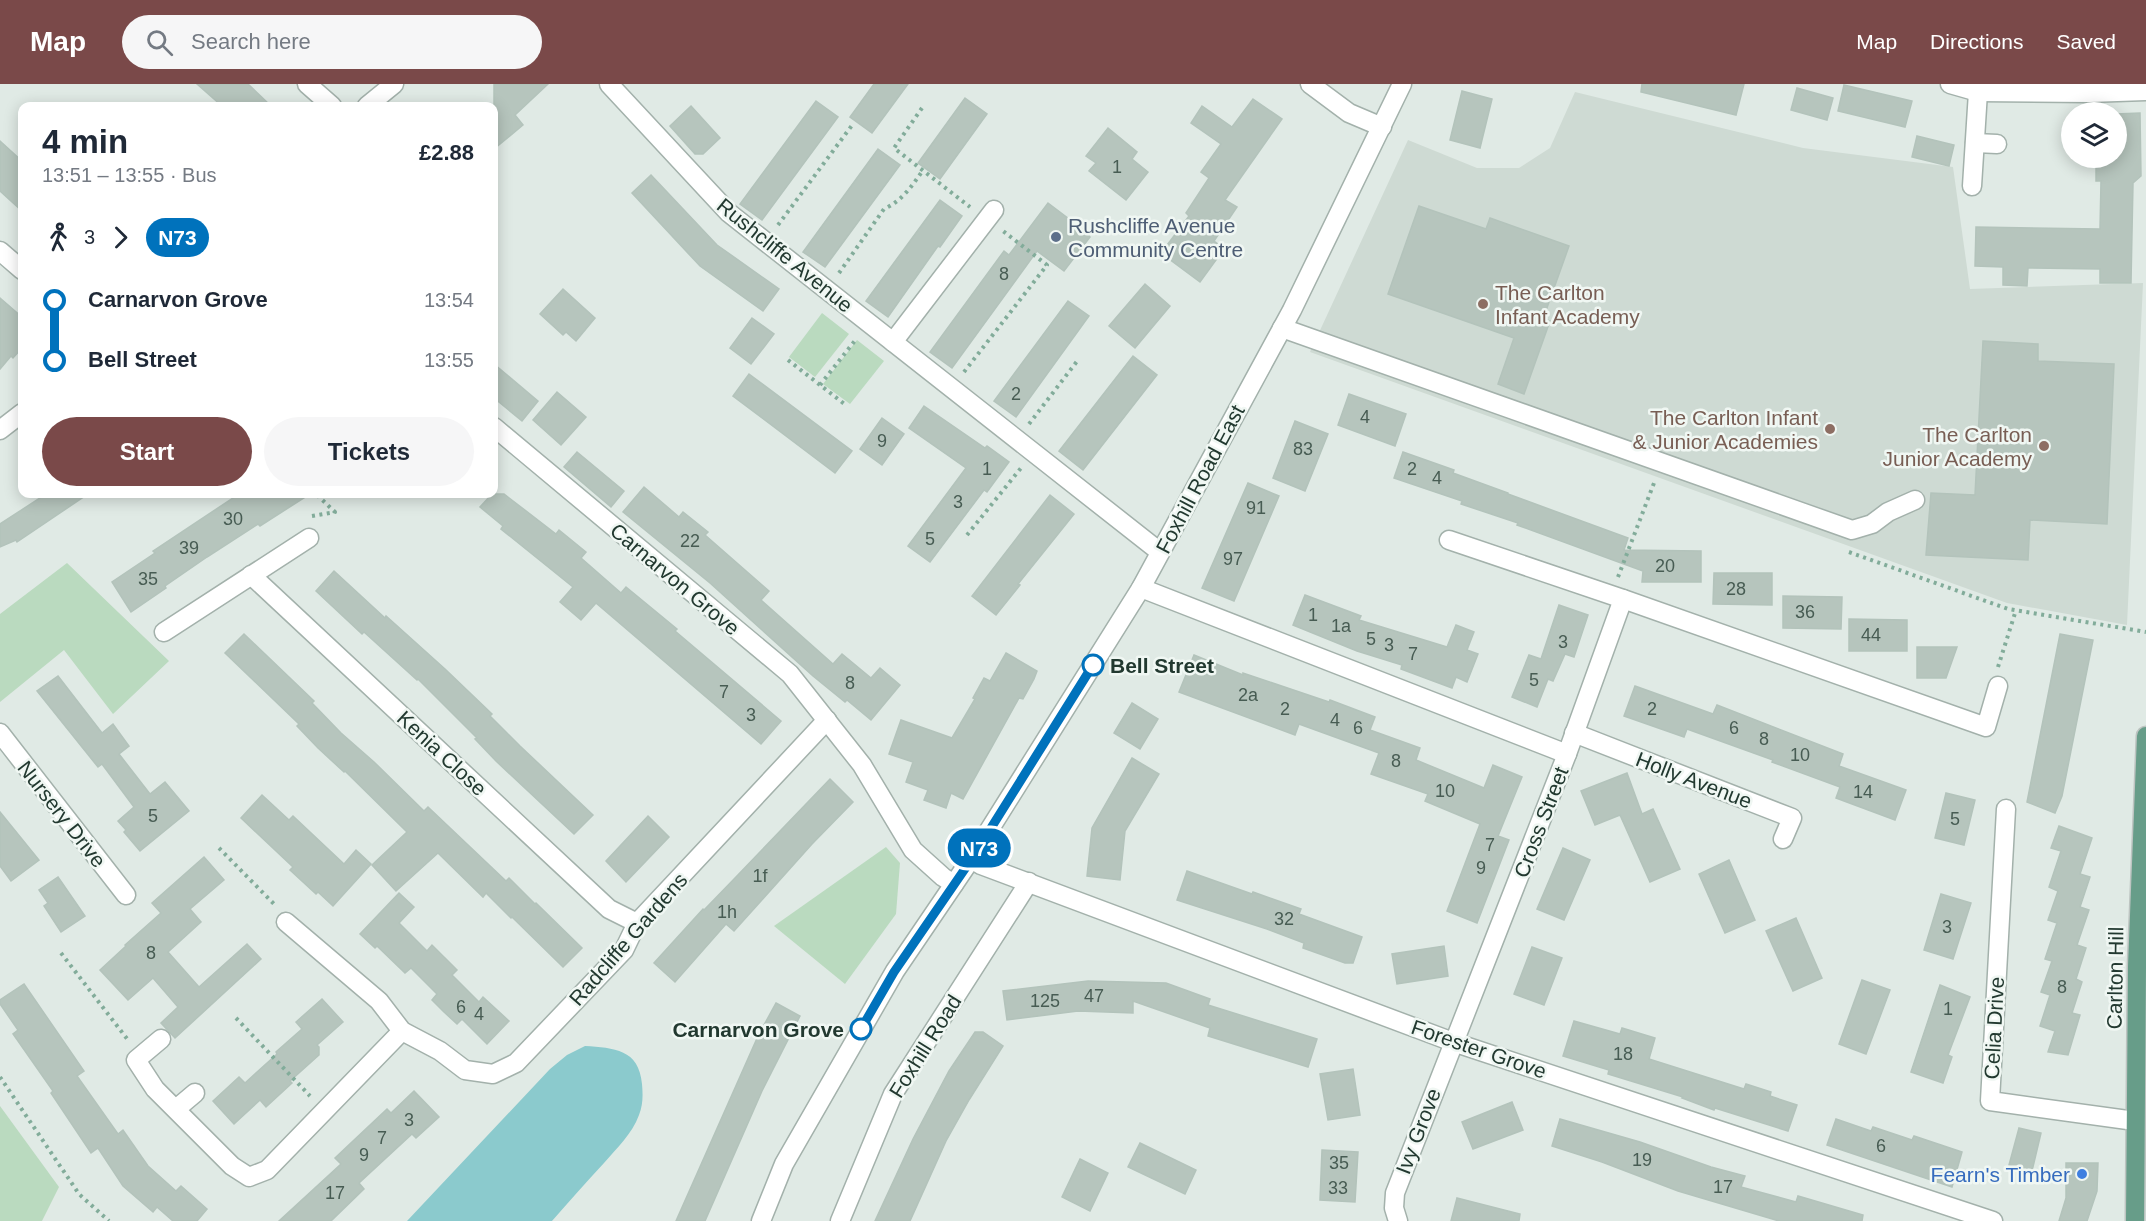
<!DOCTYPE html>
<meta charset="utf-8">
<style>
body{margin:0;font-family:Helvetica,sans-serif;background:#f6f6f7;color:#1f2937;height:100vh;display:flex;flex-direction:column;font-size:22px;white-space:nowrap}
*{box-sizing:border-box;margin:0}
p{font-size:20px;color:#747a83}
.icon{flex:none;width:33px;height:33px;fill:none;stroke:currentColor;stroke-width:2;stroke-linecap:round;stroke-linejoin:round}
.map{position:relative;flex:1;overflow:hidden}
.sheet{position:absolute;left:18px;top:18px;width:480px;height:396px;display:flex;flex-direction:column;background:#fff;border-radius:12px;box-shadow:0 3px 15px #0003}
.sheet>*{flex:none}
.badge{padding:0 12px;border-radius:20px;font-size:21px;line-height:39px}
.tools{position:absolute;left:2061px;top:18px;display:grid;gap:12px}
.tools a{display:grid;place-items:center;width:66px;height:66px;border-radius:50%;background:#fff;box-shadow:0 3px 15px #0003;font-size:30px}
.map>.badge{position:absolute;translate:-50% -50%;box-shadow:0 0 0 3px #fff}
.legs{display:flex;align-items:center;gap:9px;height:66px;padding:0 24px;font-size:20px}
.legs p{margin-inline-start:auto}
.head{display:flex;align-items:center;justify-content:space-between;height:102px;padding:0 24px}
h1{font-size:33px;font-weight:700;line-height:45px}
.button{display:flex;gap:12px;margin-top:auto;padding:12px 24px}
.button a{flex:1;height:69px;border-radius:36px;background:#7a4949;color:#fff;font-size:24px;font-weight:700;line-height:69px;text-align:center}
.button a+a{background:#f6f6f7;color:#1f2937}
ul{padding:0 24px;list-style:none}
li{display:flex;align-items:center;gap:21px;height:60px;font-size:22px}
li i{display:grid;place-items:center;width:9px;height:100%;margin:0 8px;background:currentColor}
li i::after{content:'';width:15px;height:15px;margin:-8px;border:4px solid;border-radius:50%;background:#fff}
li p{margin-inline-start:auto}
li:first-child i{background:linear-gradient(#0000 50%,currentColor 0)}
li:last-child i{background:linear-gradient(currentColor 50%,#0000 0)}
header{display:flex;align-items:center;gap:36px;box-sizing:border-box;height:84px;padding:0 30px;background:#7a4949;color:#fff}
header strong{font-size:28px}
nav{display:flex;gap:33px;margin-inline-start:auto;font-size:21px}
.search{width:420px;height:54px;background:#f6f6f7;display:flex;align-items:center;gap:15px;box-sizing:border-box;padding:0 21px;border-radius:33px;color:#747a83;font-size:22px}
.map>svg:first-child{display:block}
</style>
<header>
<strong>Map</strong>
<div class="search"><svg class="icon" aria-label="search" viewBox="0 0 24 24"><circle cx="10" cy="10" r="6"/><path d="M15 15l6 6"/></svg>Search here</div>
<nav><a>Map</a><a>Directions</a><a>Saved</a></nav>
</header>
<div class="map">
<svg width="2146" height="1137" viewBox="0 0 2146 1137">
<rect width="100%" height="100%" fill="#e0eae5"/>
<polygon fill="#cedad3" points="1575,8 1803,64 1953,83 1970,205 2143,199 2127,541 2007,519 1310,268 1408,56 1477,84 1519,84 1550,64"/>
<g fill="#badabf">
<polygon points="822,229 849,250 815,293 789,273"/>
<polygon points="857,256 884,277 850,320 823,300"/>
<polygon points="67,479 169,577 113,630 64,566 0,618 0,530"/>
<polygon points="886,763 900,779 896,830 845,900 774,842"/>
<polygon points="0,1022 59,1103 42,1137 0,1137"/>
</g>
<path fill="#8bcacd" d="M585 962C614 964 639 965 642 1000 643 1011 643 1021 639 1031 632 1050 617 1064 604 1079 586 1098 569 1118 552 1137H407L550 985 567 971Z"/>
<g fill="#b6c5bd" stroke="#b3c3bb" stroke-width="1.5">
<polygon points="197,0 248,0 271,22 222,22"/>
<polygon points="494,0 548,0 515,31 523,41 494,65"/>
<polygon points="874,0 908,0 872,49 850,33"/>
<polygon points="1642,0 1744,0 1736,31 1641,8"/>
<polygon points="1844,1 1912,17 1905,43 1838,27"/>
<polygon points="1797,4 1833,14 1827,36 1791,26"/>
<polygon points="1462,7 1492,15 1480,64 1450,56"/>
<polygon points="965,14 987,30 940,95 918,79"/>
<polygon points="1253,15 1282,35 1225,116 1237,123 1214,157 1224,165 1200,198 1161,169 1189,132 1186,129 1209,94 1201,88 1221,60 1191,39 1202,22 1232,43"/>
<polygon points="816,17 838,33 762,136 740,120"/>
<polygon points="691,22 720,54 703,70 695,70 670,42"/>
<polygon points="2140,29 2141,92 2133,99 2131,199 2100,199 2100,185 2028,184 2027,202 2003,201 2003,183 1975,182 1976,143 2100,145 2101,97 2096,97 2096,74 2116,74 2116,30"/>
<polygon points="1108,44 1137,68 1132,75 1148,88 1126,116 1089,87 1096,79 1086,72"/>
<polygon points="1917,52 1954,61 1949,82 1912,73"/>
<polygon points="0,57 22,77 22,127 0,107"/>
<polygon points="878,65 900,81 825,183 803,168"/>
<polygon points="651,91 717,161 779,205 763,227 700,182 632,109"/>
<polygon points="940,116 962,132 940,163 938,162 888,233 866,217"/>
<polygon points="1048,119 1085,147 1090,153 1064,187 1037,167 952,284 930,268 1004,167 1009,171"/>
<polygon points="1419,122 1486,145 1490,134 1569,162 1543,235 1550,237 1524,310 1498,300 1514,254 1388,210"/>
<polygon points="1145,200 1170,222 1135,264 1109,242"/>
<polygon points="563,205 595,234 576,257 566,248 563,251 540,230"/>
<polygon points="0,214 22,233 22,264 13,274 11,272 0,285"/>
<polygon points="1068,217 1089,232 1016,333 994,317"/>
<polygon points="752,234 774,250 751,280 730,264"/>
<polygon points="1983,257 2038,260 2038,277 2114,280 2107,440 2030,436 2028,476 1926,471 1931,409 1975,411"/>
<polygon points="1133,272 1157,291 1083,386 1059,367"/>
<polygon points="494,280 538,317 522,337 494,314"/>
<polygon points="749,290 852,367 835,389 733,312"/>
<polygon points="557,308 586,333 561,361 533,336"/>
<polygon points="1349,310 1406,330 1395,362 1338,341"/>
<polygon points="924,322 985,364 987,362 1009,378 987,408 984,406 930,478 908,462 966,384 909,344"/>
<polygon points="882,334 904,350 882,381 860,365"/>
<polygon points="1295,337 1328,350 1305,407 1273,394"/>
<polygon points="577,368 624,407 611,423 564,383"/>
<polygon points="1403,368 1454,386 1453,389 1508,409 1508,410 1628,454 1624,466 1701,467 1701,498 1642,498 1643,487 1517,441 1518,439 1461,420 1462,417 1394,394"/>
<polygon points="1248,399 1279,412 1234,517 1202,504"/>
<polygon points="644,403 679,433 683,428 708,448 705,451 769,507 761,516 833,580 842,570 871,594 880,584 900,601 871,636 847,616 845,618 813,592 710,499 623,428"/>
<polygon points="46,410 88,410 17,458 16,456 0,463 0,440"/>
<polygon points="239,410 310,410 260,442 258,440 207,473 165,502 166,504 131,528 112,498 155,469 153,467"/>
<polygon points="492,410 504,410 556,450 559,446 586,468 581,474 621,509 626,503 677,545 675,547 781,637 761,660 596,519 581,536 560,518 573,503 501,445 503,442 480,423"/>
<polygon points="1050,411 1074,430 1018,500 1020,501 996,531 972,512"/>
<polygon points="334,487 385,534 386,532 445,585 492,630 490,632 520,662 593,731 574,750 496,677 475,655 477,654 418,595 417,596 364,548 362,550 316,507"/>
<polygon points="1714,489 1772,489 1772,521 1713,520"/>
<polygon points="1305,511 1361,532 1359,536 1447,563 1456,541 1474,548 1467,566 1478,570 1467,598 1456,593 1452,604 1401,585 1402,581 1357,567 1293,541"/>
<polygon points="1783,512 1842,513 1841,545 1783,544"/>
<polygon points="1559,521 1588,531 1574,573 1565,570 1553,597 1548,595 1537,623 1512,613 1529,571 1541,575"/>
<polygon points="1849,535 1907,536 1907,567 1849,567"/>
<polygon points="244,550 314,617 312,619 341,649 374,678 424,727 428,723 506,797 509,794 535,820 536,819 582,864 563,883 512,833 511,834 486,809 483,813 438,769 396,807 372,781 407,748 345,687 344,688 318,664 297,642 299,640 225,569"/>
<polygon points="2060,550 2093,556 2062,712 2055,729 2027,718"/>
<polygon points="1917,563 1957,563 1946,594 1917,594"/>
<polygon points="1006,569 1037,587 1034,595 1023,615 1019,614 963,715 951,709 946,724 924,716 928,706 906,698 913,678 889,670 901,636 952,654 975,615 973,614 984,594 990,597"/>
<polygon points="1194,571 1243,591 1243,589 1329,618 1330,616 1375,633 1370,646 1420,664 1416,676 1484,704 1493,681 1522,693 1498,752 1509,756 1477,839 1447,827 1480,740 1425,717 1428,710 1371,690 1379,669 1299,640 1295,651 1179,608"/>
<polygon points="58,592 102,649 113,640 129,662 119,670 150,710 165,698 189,727 140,767 124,748 126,746 118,737 134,723 102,680 98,683 37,607"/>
<polygon points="1635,602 1713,630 1717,621 1843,670 1839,682 1906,706 1895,736 1836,714 1840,703 1772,678 1773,676 1687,645 1684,653 1624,632"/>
<polygon points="1132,619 1158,635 1140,665 1114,649"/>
<polygon points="1132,674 1159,690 1125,747 1120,796 1087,792 1092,744"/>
<polygon points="1627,689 1642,730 1653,725 1680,785 1650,798 1620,731 1595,741 1581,707"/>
<polygon points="830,695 853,718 812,760 734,847 726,840 675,898 654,879 703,825 704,826 735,794"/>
<polygon points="1946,709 1975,716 1964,761 1935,754"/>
<polygon points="262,711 289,736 293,732 344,780 356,766 371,780 333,822 318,808 316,810 290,786 293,783 241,734"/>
<polygon points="0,728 39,776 11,797 0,782"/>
<polygon points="648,732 669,753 626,798 606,777"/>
<polygon points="2059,742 2092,754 2080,790 2090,793 2080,823 2089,826 2077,861 2086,864 2076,895 2082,898 2072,929 2080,931 2068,971 2048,968 2055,947 2040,942 2050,911 2041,908 2052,877 2045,875 2057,839 2048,836 2058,807 2049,803 2061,767 2051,764"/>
<polygon points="1563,764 1590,776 1564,836 1537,825"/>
<polygon points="204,773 224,796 190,825 201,838 168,868 199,903 247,860 261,875 175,954 161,939 178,923 153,894 128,916 100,886 126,862 125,861 161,829 152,819"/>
<polygon points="1729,776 1755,836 1725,849 1699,790"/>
<polygon points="1187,787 1252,810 1253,808 1301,825 1299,830 1362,853 1353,879 1345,879 1303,864 1304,859 1267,845 1177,816"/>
<polygon points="58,793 85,832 61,848 44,822 48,819 39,806"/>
<polygon points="399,809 414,823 399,839 427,867 432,861 457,886 452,891 479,918 483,913 509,937 487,960 462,935 457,940 444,928 432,916 437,910 411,884 405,889 377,862 375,864 360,850"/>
<polygon points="1941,810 1971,819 1953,875 1924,866"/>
<polygon points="1796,834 1822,894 1793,907 1766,847"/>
<polygon points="1444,862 1448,892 1397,900 1392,870"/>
<polygon points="1532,863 1562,874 1544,921 1514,910"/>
<polygon points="1862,896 1890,906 1866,970 1839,960"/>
<polygon points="1088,897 1166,899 1210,915 1208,921 1317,955 1308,983 1208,952 1210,944 1133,917 1133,929 1078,927 1007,936 1003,907"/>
<polygon points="24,900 84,987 77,992 118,1050 123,1046 148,1082 176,1107 181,1102 207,1125 197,1137 173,1137 157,1123 153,1128 123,1102 98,1064 91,1069 51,1009 53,1007 13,950 18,946 0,920 0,916"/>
<polygon points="1940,901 1970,913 1948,971 1952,973 1943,999 1911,988"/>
<polygon points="322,915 343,938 317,961 319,963 319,971 290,997 292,999 266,1023 260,1016 234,1040 213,1017 239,993 245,999 277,970 276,968 302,945 296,938"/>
<polygon points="776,919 800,932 762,1007 705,1137 676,1137 758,952"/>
<polygon points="1574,937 1620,950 1622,944 1655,954 1649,975 1744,1005 1746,1000 1771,1008 1770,1012 1797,1021 1788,1047 1715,1024 1714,1026 1682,1014 1683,1013 1608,990 1609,986 1563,972"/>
<polygon points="975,948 983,948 1003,962 969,1016 946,1057 910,1137 875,1137 913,1055 949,987"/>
<polygon points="1353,985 1360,1031 1328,1036 1320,990"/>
<polygon points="414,1007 439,1033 416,1054 412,1050 359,1099 364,1105 331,1137 279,1137 341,1080 335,1074 353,1057 387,1025 391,1029"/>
<polygon points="1512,1018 1523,1046 1473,1065 1462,1038"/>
<polygon points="1560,1035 1640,1058 1711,1083 1745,1092 1741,1103 1796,1118 1798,1112 1863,1131 1862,1137 1779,1137 1678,1107 1602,1078 1552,1062"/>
<polygon points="1836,1035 1871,1047 1873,1043 1912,1056 1914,1052 1962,1068 1952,1103 1827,1061"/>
<polygon points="2019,1044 2041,1049 2032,1087 2009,1081"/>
<polygon points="1140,1059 1196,1086 1185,1110 1128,1083"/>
<polygon points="1322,1066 1358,1068 1355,1118 1320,1116"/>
<polygon points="1080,1075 1108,1089 1090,1127 1062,1113"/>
<polygon points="2066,1079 2098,1079 2097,1107 2087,1137 2059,1137 2066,1114"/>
<polygon points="1457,1114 1520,1130 1519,1137 1451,1137"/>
</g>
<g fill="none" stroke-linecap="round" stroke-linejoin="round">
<g stroke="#a3b1ab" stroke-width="21">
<g id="minor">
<polyline points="307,0 332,22"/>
<polyline points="609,0 729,129 1160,468"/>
<polyline points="1310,0 1349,29 1382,43"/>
<polyline points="1950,0 1978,8 2089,9 2146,7"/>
<polyline points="367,22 394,0"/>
<polyline points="1975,59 1997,60"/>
<polyline points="1972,102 1978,8"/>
<polyline points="0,167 22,186"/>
<polyline points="1282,244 1852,446 1872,440 1888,428 1915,416"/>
<polyline points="893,258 994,126"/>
<polyline points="494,343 790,590 862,681 913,766 943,793 954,800"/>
<polyline points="0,346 22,329"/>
<polyline points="1449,456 1623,515"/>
<polyline points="251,491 609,825 637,839"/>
<polyline points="1141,504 1567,670"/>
<polyline points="164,548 309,454"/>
<polyline points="0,649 126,811"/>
<polyline points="1574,649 1792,734 1783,755"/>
<polyline points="2006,725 1990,1017 2135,1037"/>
<polyline points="971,775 981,781 1453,958 1993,1137"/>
<polyline points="286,838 379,917 402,947 440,967 465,986 493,990 516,979 624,866 637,839 827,636"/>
<polyline points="161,955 136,976 155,1005 232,1082 249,1093 267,1086 402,947"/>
<polyline points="176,1025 195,1009"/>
<polyline points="761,1137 784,1080 895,887 971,775 1141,504 1292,226 1402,0"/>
<polyline points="840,1137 893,1010 1029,798"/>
<polyline points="1398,1137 1394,1124 1395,1109 1567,670 1623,515 1986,643 1998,602"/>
</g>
</g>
<g stroke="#bdc4c1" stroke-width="21">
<polyline id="major" points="2135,1137 2137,883 2146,652"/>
</g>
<g stroke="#82ac9a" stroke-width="4" stroke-dasharray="3 4.5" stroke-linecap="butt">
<polyline points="922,24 894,64 970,123"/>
<polyline points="778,141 853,40"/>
<path d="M839 189 884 125C902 117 912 102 923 86"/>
<polyline points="788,276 847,322"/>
<polyline points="964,288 1047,181 1003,147"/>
<polyline points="820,301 857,254"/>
<polyline points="1029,340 1078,276"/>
<polyline points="312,432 335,428 316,410"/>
<polyline points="967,451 1021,384"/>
<polyline points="1849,468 2008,525 2146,548"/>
<polyline points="1618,493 1654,399"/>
<polyline points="1998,583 2016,526"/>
<polyline points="219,764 275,821"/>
<polyline points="61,869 128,956"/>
<polyline points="236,934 310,1012"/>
<polyline points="0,993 79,1110 109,1137"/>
</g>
<use href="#minor" stroke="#fff" stroke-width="18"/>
<use href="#major" stroke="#679d89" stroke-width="18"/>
</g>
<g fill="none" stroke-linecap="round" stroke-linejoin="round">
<g stroke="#fff" stroke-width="14">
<polyline id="line-1" points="861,945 894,888 971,776 1093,581"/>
</g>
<use href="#line-1" stroke="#0072bc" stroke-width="9"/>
</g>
<circle fill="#5c6f8a" stroke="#f0f7f3" stroke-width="2" cx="1056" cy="153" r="6"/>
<g fill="#8d6e63" stroke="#f0f7f3" stroke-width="2">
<circle cx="1483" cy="220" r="6"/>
<circle cx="1830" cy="345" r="6"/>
<circle cx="2044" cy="362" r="6"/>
</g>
<g fill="#fff" stroke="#0072bc" stroke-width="3">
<circle cx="1093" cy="581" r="10"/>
<circle cx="861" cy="945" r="10"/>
</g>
<circle fill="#3f7fe0" stroke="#f0f7f3" stroke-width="2" cx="2082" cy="1090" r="6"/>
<g text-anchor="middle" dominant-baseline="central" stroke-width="5" stroke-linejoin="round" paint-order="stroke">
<g font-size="18" fill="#475c53">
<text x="1117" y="83">1</text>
<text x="1004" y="190">8</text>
<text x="1016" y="310">2</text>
<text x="1365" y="333">4</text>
<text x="882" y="357">9</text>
<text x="1303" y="365">83</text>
<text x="987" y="385">1</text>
<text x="1412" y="385">2</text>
<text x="1437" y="394">4</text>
<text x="958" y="418">3</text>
<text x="1256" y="424">91</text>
<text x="233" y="435">30</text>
<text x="930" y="455">5</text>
<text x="690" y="457">22</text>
<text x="189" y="464">39</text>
<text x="1233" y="475">97</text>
<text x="1665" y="482">20</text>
<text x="148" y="495">35</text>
<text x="1736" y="505">28</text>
<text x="1805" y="528">36</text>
<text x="1313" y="531">1</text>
<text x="1341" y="542">1a</text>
<text x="1871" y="551">44</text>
<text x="1371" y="555">5</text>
<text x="1563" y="558">3</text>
<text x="1389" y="561">3</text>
<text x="1413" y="570">7</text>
<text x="1534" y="596">5</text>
<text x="850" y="599">8</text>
<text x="724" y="608">7</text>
<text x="1248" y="611">2a</text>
<text x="1285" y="625">2</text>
<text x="1652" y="625">2</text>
<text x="751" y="631">3</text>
<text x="1335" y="636">4</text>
<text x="1358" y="644">6</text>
<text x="1734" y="644">6</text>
<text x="1764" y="655">8</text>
<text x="1800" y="671">10</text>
<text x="1396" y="677">8</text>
<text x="1445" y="707">10</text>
<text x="1863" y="708">14</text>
<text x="153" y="732">5</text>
<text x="1955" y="735">5</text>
<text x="1490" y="761">7</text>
<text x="1481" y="784">9</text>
<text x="760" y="792">1f</text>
<text x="727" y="828">1h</text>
<text x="1284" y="835">32</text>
<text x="1947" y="843">3</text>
<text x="151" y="869">8</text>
<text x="2062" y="903">8</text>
<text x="1094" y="912">47</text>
<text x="1045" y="917">125</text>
<text x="461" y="923">6</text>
<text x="1948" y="925">1</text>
<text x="479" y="930">4</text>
<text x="1623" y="970">18</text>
<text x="409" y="1036">3</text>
<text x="382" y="1054">7</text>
<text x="1881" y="1062">6</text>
<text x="364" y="1071">9</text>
<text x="1642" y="1076">19</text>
<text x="1339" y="1079">35</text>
<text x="1723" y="1103">17</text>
<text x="1338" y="1104">33</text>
<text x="335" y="1109">17</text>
</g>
<g font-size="21" fill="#4e5e75" stroke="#f0f7f3" text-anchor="start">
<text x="1068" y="141">Rushcliffe Avenue<tspan x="1068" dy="24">Community Centre</tspan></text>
</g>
<g font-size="21" fill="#223930" stroke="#f0f7f3">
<text transform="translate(785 171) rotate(39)">Rushcliffe Avenue</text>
<text transform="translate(1200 395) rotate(-62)">Foxhill Road East</text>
<text transform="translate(675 495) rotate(40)">Carnarvon Grove</text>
<text transform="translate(442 669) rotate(43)">Kenia Close</text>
<text transform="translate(1694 696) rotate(21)">Holly Avenue</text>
<text transform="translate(62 730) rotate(52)">Nursery Drive</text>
<text transform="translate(1541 738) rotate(-69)">Cross Street</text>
<text transform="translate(628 855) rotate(-49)">Radcliffe Gardens</text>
<text transform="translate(2115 894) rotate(-89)">Carlton Hill</text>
<text transform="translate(1994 944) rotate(-87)">Celia Drive</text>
<text transform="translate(925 962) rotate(-58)">Foxhill Road</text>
<text transform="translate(1479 965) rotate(19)">Forester Grove</text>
<text transform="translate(1418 1047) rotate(-69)">Ivy Grove</text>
</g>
<g font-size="21" fill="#785e54" stroke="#f0f7f3" text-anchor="end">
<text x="1495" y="208" text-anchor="start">The Carlton<tspan x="1495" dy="24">Infant Academy</tspan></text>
<text x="1818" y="333">The Carlton Infant<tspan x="1818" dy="24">&amp; Junior Academies</tspan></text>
<text x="2032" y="350">The Carlton<tspan x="2032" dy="24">Junior Academy</tspan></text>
</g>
<g font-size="21" font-weight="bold" fill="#223930" stroke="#f0f7f3" text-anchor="start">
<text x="1110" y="581">Bell Street</text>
<text x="844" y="945" text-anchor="end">Carnarvon Grove</text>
</g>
<g font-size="21" fill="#366cbe" stroke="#f0f7f3" text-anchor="end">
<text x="2070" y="1090">Fearn's Timber</text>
</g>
</g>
</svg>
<div class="tools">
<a><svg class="icon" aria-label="layers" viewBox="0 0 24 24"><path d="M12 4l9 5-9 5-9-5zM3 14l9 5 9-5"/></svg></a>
</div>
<b class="badge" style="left:979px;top:764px;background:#0072bc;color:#fff">N73</b>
<section class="sheet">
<div class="head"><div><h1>4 min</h1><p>13:51 – 13:55 · Bus</p></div><b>£2.88</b></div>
<div class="legs"><svg class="icon" aria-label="walk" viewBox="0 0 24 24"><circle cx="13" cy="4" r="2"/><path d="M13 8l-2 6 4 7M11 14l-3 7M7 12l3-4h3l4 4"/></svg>3<svg class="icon" aria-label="forward" viewBox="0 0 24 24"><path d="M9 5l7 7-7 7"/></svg><b class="badge" style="background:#0072bc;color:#fff">N73</b></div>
<ul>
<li><i style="color:#0072bc"></i><b>Carnarvon Grove</b><p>13:54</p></li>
<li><i style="color:#0072bc"></i><b>Bell Street</b><p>13:55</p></li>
</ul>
<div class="button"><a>Start</a><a>Tickets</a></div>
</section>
</div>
